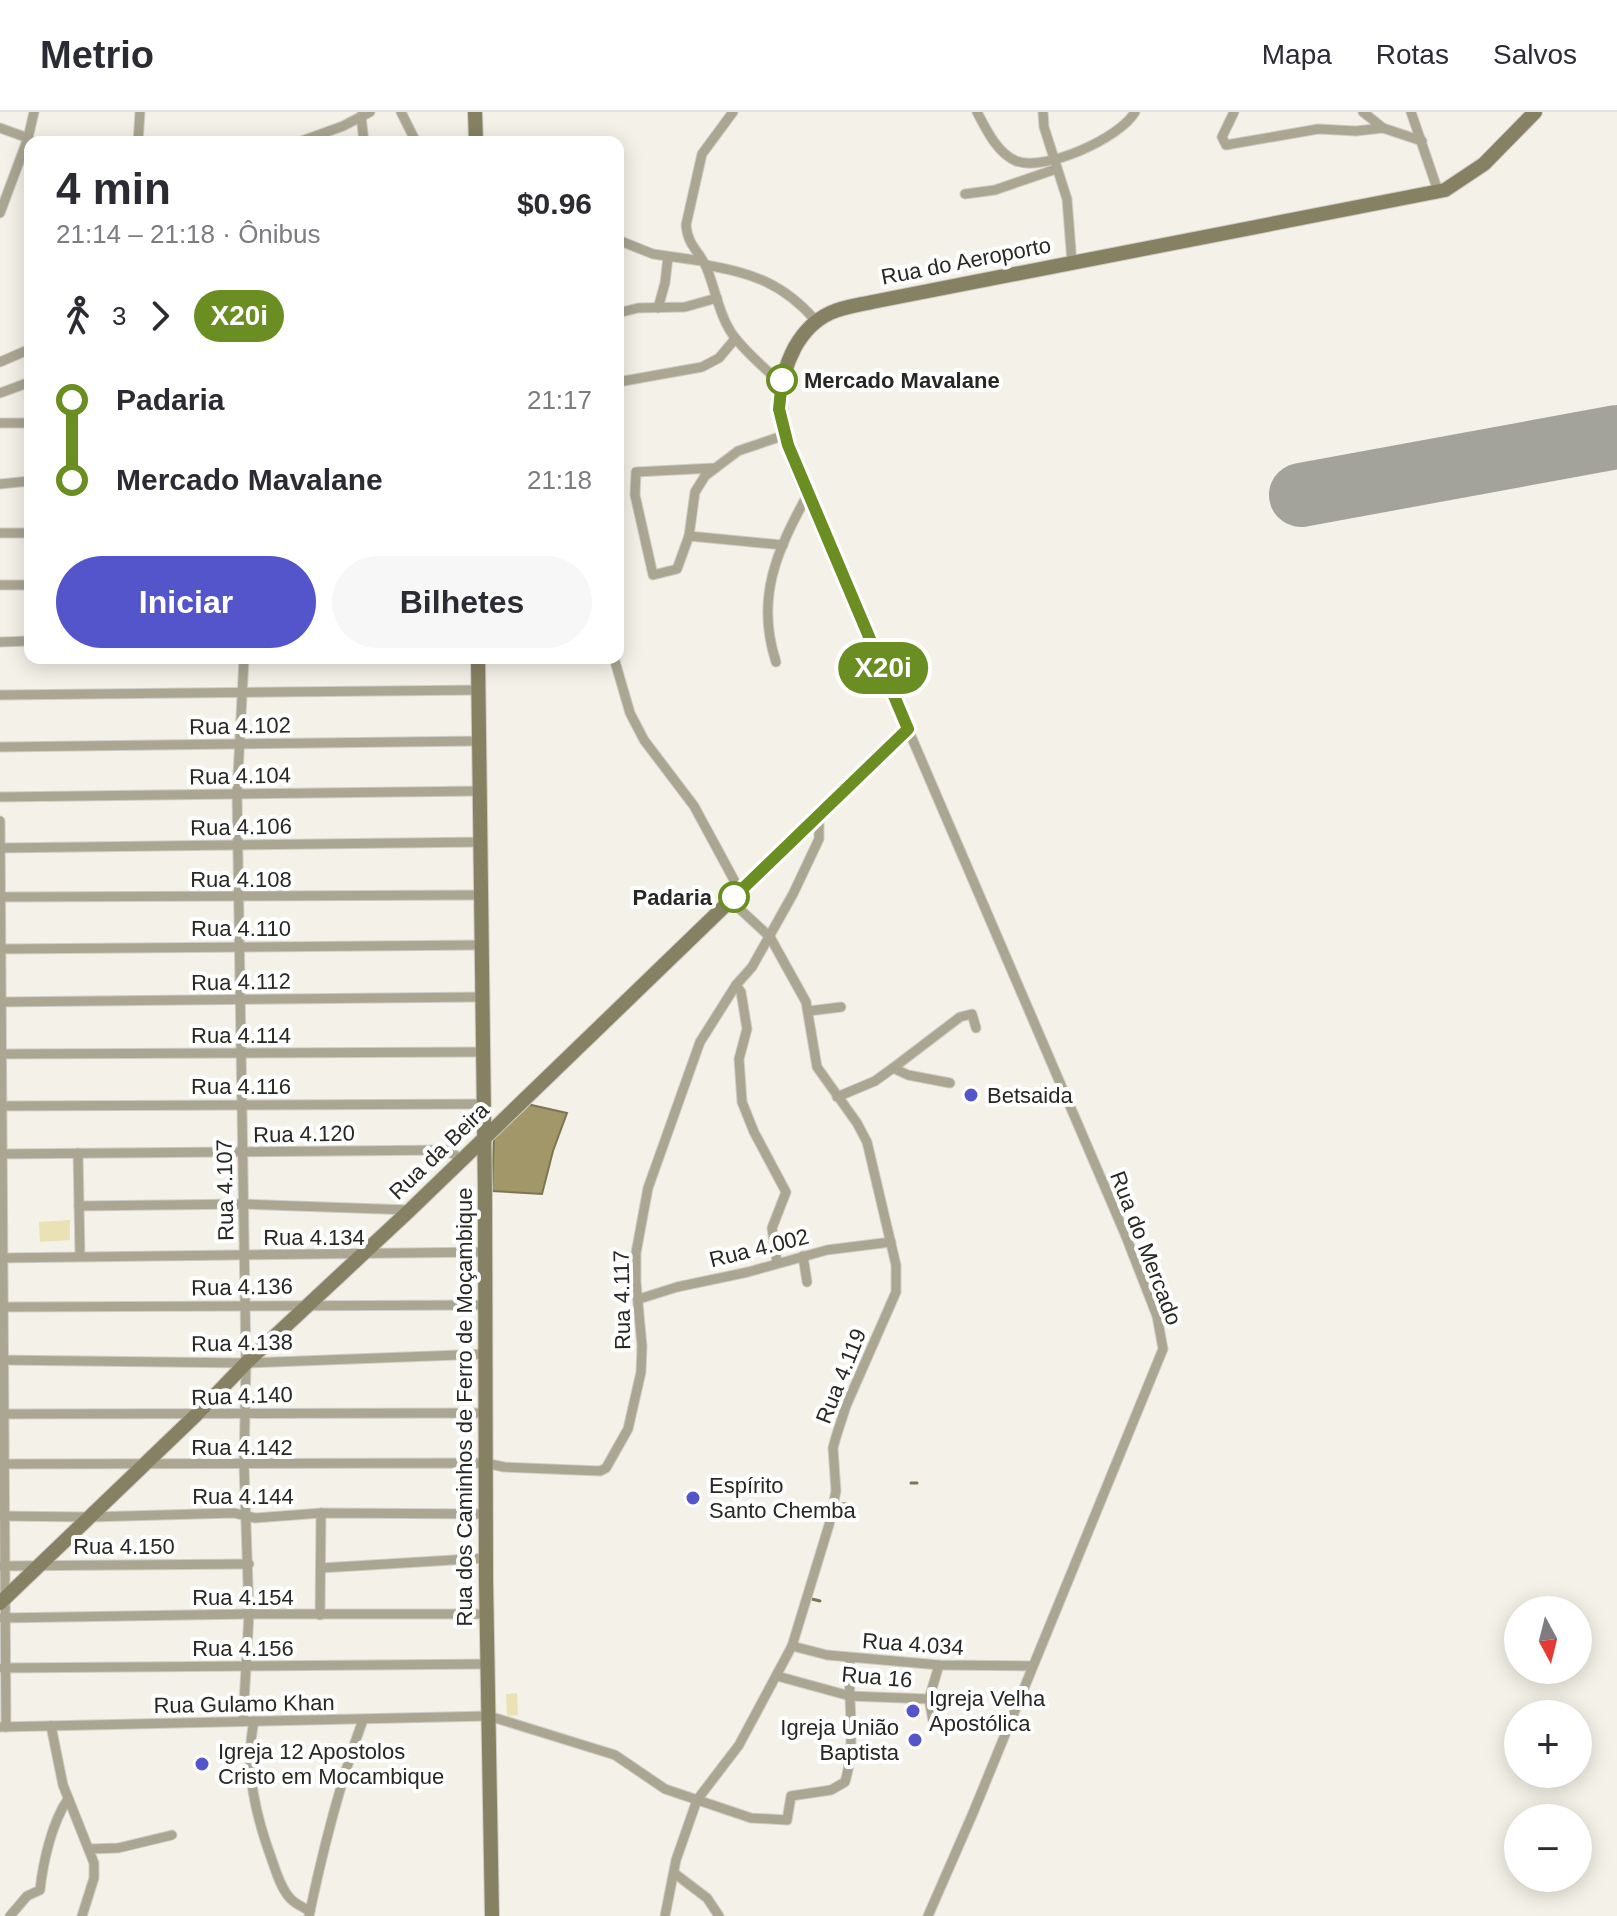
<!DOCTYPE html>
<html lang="pt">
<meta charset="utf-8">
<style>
body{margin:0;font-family:Helvetica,sans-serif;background:#f7f7f7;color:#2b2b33;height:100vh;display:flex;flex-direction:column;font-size:30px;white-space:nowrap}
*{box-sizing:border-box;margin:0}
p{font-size:26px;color:#7c7c81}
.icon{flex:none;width:44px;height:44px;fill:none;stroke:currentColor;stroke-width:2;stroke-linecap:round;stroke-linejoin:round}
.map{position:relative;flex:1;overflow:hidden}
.panel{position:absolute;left:24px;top:24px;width:600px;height:528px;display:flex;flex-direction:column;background:#fff;border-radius:16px;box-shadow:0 4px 20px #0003}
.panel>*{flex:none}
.badge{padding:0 16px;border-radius:26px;font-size:28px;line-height:52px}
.needle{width:52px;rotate:173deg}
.buttons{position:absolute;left:1504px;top:1484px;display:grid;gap:16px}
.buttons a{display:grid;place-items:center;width:88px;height:88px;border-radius:50%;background:#fff;box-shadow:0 4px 20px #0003;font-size:40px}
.map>.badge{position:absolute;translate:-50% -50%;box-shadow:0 0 0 4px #fff}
.legs{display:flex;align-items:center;gap:12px;height:88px;padding:0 32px;font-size:26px}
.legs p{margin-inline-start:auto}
.overview{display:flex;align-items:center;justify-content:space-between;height:136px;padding:0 32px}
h1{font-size:44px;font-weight:700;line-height:60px}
.action{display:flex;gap:16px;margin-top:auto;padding:16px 32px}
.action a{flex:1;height:92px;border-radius:48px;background:#5454cb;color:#fff;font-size:32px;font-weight:700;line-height:92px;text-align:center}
.action a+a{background:#f7f7f7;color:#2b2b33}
ul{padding:0 32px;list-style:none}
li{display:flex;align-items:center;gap:28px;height:80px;font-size:30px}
li i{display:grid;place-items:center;width:12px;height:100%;margin:0 10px;background:currentColor}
li i::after{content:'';width:20px;height:20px;margin:-10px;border:6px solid;border-radius:50%;background:#fff}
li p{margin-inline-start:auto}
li:first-child i{background:linear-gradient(#0000 50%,currentColor 0)}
li:last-child i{background:linear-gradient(currentColor 50%,#0000 0)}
header{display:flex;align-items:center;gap:48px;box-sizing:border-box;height:112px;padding:0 40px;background:#fff;border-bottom:2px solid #e1e1e2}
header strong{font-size:38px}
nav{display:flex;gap:44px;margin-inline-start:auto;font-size:28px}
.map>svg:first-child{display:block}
</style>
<header>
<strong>Metrio</strong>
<nav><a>Mapa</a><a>Rotas</a><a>Salvos</a></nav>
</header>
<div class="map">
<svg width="1617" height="1804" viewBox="0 0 1617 1804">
<rect width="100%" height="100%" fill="#f4f2e8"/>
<g fill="#eae1b4">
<polygon points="70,1108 70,1128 40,1130 39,1110"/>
<polygon points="517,1581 518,1603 507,1604 506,1582"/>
</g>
<polygon fill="#a19769" stroke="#7c7554" stroke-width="2" points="527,992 567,1001 553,1039 542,1082 492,1079 494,1022"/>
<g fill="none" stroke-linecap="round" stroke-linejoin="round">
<g stroke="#7c7554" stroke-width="3">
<polyline points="911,1371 917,1371"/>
<polyline points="834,1392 847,1392"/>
<polyline points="812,1487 820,1489"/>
</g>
<polyline stroke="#a4a39b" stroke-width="64" points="1301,383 1617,325"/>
<g stroke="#cfcdc5" stroke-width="11">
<g id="street">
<polyline points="401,0 416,30"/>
<path d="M733 0 702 42 686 113C688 135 700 139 707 157 716 179 720 208 736 227 749 243 765 257 781 271"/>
<path d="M977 0C986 17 997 41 1016 49 1045 60 1120 26 1135 0"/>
<polyline points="1043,0 1044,15 1067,87 1072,151"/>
<polyline points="1234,0 1222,25 1226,33 1318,17 1356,19 1383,16"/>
<polyline points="1363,0 1383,16 1422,29"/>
<polyline points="1411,0 1438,79"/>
<polyline points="361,4 364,30"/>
<polyline points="0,16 28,26"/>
<polyline points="138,30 140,0"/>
<polyline points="299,30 343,14 370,0"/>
<polyline points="965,82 995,78 1056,57"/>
<polyline points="0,101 28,26 34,0"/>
<polyline points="618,128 653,142 702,149"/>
<path d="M706 153C753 161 784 172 816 209"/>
<polyline points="658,196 665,171 668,145"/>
<polyline points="618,201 638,196 685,195 717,186"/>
<polyline points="0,250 30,237"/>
<polyline points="618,270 702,255 719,246 735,227"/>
<polyline points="0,281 30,270"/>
<polyline points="0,311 30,311"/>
<polyline points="714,356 636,360 635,383 653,463 677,457 689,424 695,380 705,364 738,339 785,323"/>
<polyline points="0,372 30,369"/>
<polyline points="0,421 30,421"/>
<polyline points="689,424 783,433"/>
<polyline points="0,473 30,473"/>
<polyline points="0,530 30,529"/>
<polyline points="614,546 630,601 644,628 694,694 740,779"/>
<path d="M776 550C755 486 777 438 808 382"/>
<polyline points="0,583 479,578"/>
<polyline points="908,617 1125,1122 1157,1204 1163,1237 973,1701 928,1804"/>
<polyline points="0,635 480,629"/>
<polyline points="0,685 481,679"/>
<polyline points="0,709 6,1615"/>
<polyline points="0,736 482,730"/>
<polyline points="0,785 481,783"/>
<polyline points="0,837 482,833"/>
<polyline points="736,873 741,880 747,917 739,947 742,990 754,1020 786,1080 772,1116 777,1150"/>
<polyline points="0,890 482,885"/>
<polyline points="809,899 841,895"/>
<polyline points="0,942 483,940"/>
<polyline points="950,971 908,963 893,956 960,905 972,902 976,916"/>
<polyline points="837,985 875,969 893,956"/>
<polyline points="0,994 483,992"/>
<polyline points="78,1041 80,1144"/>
<polyline points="0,1042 445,1038 455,1043 461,1049"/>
<polyline points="79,1094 243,1092 410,1098"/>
<polyline points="803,1144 807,1170"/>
<polyline points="0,1146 485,1140"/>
<polyline points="639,1187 677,1175 748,1160 827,1138 891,1130"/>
<polyline points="0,1195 484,1193"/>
<polyline points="0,1248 246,1251 484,1242"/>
<polyline points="0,1302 485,1301"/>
<polyline points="0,1352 485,1351 504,1355 600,1359 606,1356 628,1317 641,1260 642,1234 636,1170 636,1141 648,1076 700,930 736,873 752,855 793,782 819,727 819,704"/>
<polyline points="0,1404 90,1405 234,1401 255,1406 321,1401 487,1402"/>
<polyline points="0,1454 249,1452"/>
<polyline points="321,1456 486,1446"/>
<polyline points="320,1503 321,1401"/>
<polyline points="2,1506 249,1502 486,1502"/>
<polyline points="792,1534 827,1543 939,1553 1032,1554"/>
<polyline points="2,1556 487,1552"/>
<polyline points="777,1564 850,1584 929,1587"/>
<polyline points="243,1609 249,1502 244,1353 246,1251 237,682 244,546"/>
<path d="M254 1609C244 1658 256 1705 273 1751 277 1763 283 1781 293 1789 298 1793 304 1796 310 1799"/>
<polyline points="933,1609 929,1587 939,1553"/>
<polyline points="51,1614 63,1673 94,1751 94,1766 82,1804"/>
<path d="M0 1615 489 1604 615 1643 665 1677 751 1706 787 1708 791 1684 831 1678 845 1670C857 1630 847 1587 850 1546"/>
<polyline points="89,1737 118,1736 172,1723"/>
<polyline points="674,1761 707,1786 719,1804"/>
<path d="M10 1804 27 1784 40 1778C43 1750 52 1710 68 1687"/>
<path d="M309 1804C323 1737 339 1673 363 1608"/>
<polyline points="665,1804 676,1748 697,1688 739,1633 792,1534 829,1413 836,1379 833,1336 836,1325 846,1294 896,1180 896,1153 867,1030 857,1011 817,955 806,890 770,825 730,788"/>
</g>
</g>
<g stroke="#cfcdc5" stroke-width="16">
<g id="secondary">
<polyline points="475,0 476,30"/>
<polyline points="478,546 485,1084 486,1468 492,1804"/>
<path d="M0 1491 196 1303 246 1251 410 1098 908 617 796 355C779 311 772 279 795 235 803 221 815 208 830 201 843 195 859 193 872 190L1445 78 1484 52 1535 0"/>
</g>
</g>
<use href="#street" stroke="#aaa692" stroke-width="9"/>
<use href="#secondary" stroke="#878163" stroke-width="14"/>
</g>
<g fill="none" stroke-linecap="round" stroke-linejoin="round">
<g stroke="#fff" stroke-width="18">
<polyline id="line-1" points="734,785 908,617 788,333 779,297 782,268"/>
</g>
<use href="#line-1" stroke="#6b8e23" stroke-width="12"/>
</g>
<g fill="#fff" stroke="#6b8e23" stroke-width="4">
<circle cx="782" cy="268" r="14"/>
<circle cx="734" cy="785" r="14"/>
</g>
<g fill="#5454cb" stroke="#fff" stroke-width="3">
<circle cx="971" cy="983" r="8"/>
<circle cx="693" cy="1386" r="8"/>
<circle cx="913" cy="1599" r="8"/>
<circle cx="915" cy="1628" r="8"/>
<circle cx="202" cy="1652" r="8"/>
</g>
<g text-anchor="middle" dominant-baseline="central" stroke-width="8" stroke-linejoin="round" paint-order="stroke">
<g font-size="22" fill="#272723" stroke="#fff">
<text transform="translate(966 149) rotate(-11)">Rua do Aeroporto</text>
<text transform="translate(240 614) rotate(-1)">Rua 4.102</text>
<text transform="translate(240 664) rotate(-1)">Rua 4.104</text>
<text transform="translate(241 715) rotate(-1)">Rua 4.106</text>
<text x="241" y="767">Rua 4.108</text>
<text x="241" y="816">Rua 4.110</text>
<text transform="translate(241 870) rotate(-1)">Rua 4.112</text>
<text x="241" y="923">Rua 4.114</text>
<text x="241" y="974">Rua 4.116</text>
<text transform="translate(304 1022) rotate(-1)">Rua 4.120</text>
<text transform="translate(439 1039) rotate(-44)">Rua da Beira</text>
<text transform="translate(225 1078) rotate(-91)">Rua 4.107</text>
<text x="314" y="1125">Rua 4.134</text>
<text transform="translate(759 1136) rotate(-14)">Rua 4.002</text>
<text transform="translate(1146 1136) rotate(69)">Rua do Mercado</text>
<text transform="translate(242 1175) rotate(-1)">Rua 4.136</text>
<text transform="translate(622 1188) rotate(-91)">Rua 4.117</text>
<text transform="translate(242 1231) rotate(-1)">Rua 4.138</text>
<text transform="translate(841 1264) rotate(-68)">Rua 4.119</text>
<text transform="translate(242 1284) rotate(-2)">Rua 4.140</text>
<text transform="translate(464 1295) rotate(-90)">Rua dos Caminhos de Ferro de Moçambique</text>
<text x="242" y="1335">Rua 4.142</text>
<text x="243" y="1384">Rua 4.144</text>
<text x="124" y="1434">Rua 4.150</text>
<text x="243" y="1485">Rua 4.154</text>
<text transform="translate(913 1532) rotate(4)">Rua 4.034</text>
<text x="243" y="1536">Rua 4.156</text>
<text transform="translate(877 1565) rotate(5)">Rua 16</text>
<text transform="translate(244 1592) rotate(-1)">Rua Gulamo Khan</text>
</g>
<g font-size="22" font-weight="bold" fill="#272723" stroke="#fff" text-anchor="start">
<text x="804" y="268">Mercado Mavalane</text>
<text x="712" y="785" text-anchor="end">Padaria</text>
</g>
<g font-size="22" fill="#272723" stroke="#fff" text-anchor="start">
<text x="987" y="983">Betsaida</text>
<text x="709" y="1373">Espírito<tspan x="709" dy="25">Santo Chemba</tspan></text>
<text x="929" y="1586">Igreja Velha<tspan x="929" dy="25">Apostólica</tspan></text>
<text x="899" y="1615" text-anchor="end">Igreja União<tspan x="899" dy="25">Baptista</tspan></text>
<text x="218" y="1639">Igreja 12 Apostolos<tspan x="218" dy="25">Cristo em Mocambique</tspan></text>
</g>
</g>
</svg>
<div class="buttons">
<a><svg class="needle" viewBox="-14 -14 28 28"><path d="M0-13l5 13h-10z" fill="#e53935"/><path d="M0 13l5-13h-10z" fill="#7c7c81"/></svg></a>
<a>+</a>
<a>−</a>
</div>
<b class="badge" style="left:883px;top:556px;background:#6b8e23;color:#fff">X20i</b>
<section class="panel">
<div class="overview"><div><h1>4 min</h1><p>21:14 – 21:18 · Ônibus</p></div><b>$0.96</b></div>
<div class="legs"><svg class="icon" aria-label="walk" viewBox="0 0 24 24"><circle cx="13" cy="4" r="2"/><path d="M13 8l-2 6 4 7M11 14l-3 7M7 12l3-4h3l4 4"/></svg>3<svg class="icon" aria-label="forward" viewBox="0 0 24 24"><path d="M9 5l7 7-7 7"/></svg><b class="badge" style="background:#6b8e23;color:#fff">X20i</b></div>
<ul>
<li><i style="color:#6b8e23"></i><b>Padaria</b><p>21:17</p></li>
<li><i style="color:#6b8e23"></i><b>Mercado Mavalane</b><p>21:18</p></li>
</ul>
<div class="action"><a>Iniciar</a><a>Bilhetes</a></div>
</section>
</div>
